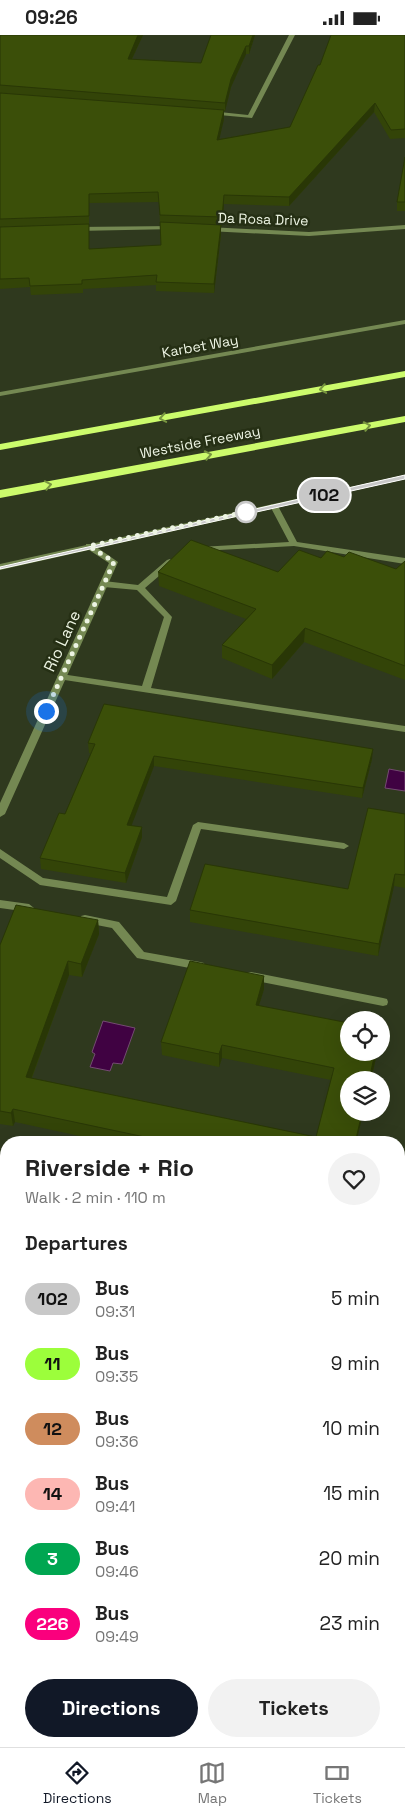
<!DOCTYPE html>
<meta charset="utf-8">
<style>
body{margin:0;font-family:"Space Grotesk",sans-serif;background:#f2f2f2;color:#222;height:100vh;display:flex;flex-direction:column;font-size:19px;white-space:nowrap}
*{box-sizing:border-box;margin:0}
p{font-size:16px;color:#767676}
.icon{flex:none;width:28px;height:28px;fill:none;stroke:currentColor;stroke-width:2;stroke-linecap:round;stroke-linejoin:round}
.map{position:relative;flex:1;overflow:hidden}
.panel{position:absolute;left:0px;top:1101px;width:405px;height:611px;display:flex;flex-direction:column;background:#fff;border-radius:20px 20px 0 0;box-shadow:0 5px 20px #0002}
.panel>*{flex:none}
.badge{padding:0 10px;border-radius:16px;font-size:18px;line-height:32px}
.buttons{position:absolute;left:340px;top:976px;display:grid;gap:10px}
.buttons a{display:grid;place-items:center;width:50px;height:50px;border-radius:50%;background:#fff;box-shadow:0 5px 20px #0002;font-size:25px}
.you{position:absolute;width:25px;height:25px;margin:-12px;border:4px solid #fff;border-radius:50%;background:#1a73e8;box-shadow:0 0 0 8px #1a73e833}
.map>.badge{position:absolute;translate:-50% -50%;box-shadow:0 0 0 2px #fff}
h2{padding:0 25px;font-size:19px;line-height:45px}
.round{display:grid;place-items:center;flex:none;width:52px;height:52px;border-radius:26px;background:#f2f2f2}
.summary{display:flex;align-items:center;justify-content:space-between;height:85px;padding:0 25px}
h1{font-size:24px;font-weight:700;line-height:38px}
.primary-button{display:flex;gap:10px;margin-top:auto;padding:10px 25px}
.primary-button a{flex:1;height:58px;border-radius:30px;background:#111827;color:#fff;font-size:20px;font-weight:700;line-height:58px;text-align:center}
.primary-button a+a{background:#f2f2f2;color:#222}
ul{padding:0;list-style:none}
li{display:flex;align-items:center;gap:15px;height:65px;padding:0 25px}
li div{flex:1}
li b{display:block;font-size:19px}
li em{font-style:normal}
li .badge{min-width:55px;font-weight:700;text-align:center}
.status{display:flex;justify-content:space-between;align-items:center;height:35px;padding:0 25px;background:#fff;direction:ltr}
.status svg{height:14px;fill:currentColor}
.dock{display:flex;justify-content:space-around;align-items:center;height:70px;border-top:1px solid #e0e0e0;background:#fff;font-size:14px;color:#767676}
.dock a{display:grid;justify-items:center;gap:2px}
.dock .active{color:#111827}
.map>svg:first-child{display:block}
</style>
<div class="status"><b>09:26</b><svg viewBox="0 0 49 12"><path d="M0 12V9h3v3zM5 12V6h3v6zM10 12V3h3v9zM15 12V0h3v12zM26 1h20v11H26zM47 4h2v5h-2z"/></svg></div>
<div class="map">
<svg width="405" height="1712" viewBox="0 0 405 1712">
<rect width="100%" height="100%" fill="#2f391e"/>
<g fill="#400242" stroke="#744b72">
<polygon points="389,734 405,737 405,756 385,753"/>
<polygon points="103,986 135,993 122,1029 113,1028 110,1036 90,1032 95,1019 92,1017"/>
</g>
<g fill="none" stroke-linecap="round" stroke-linejoin="round">
<g fill="#748852" fill-rule="evenodd">
<polygon points="271,469 277,469 278,471 297,507 405,523 405,529 294,511 200,516 196,514 200,512 289,507 270,471"/>
<polygon points="170,524 174,527 173,529 145,553 172,582 151,653 405,691 405,697 58,644 57,642 58,640 61,639 142,651 164,582 137,555 104,552 100,549 104,546 138,550 167,525"/>
<polygon points="198,787 344,808 349,811 344,814 201,794 176,866 171,870 40,850 0,823 0,814 43,843 167,862 193,790"/>
<polygon points="0,865 29,869 34,873 29,877 0,873"/>
<polygon points="85,880 119,887 144,917 200,927 204,928 205,931 204,934 200,935 137,923 112,893 81,887 80,884 81,881"/>
<polygon points="251,937 383,963 387,964 388,967 387,970 383,971 251,945 247,944 246,941 247,938"/>
<polygon points="6,1369 6,1381 0,1383 0,1371"/>
<polygon points="0,1581 6,1584 6,1598 0,1595"/>
</g>
<g fill="#748852" fill-rule="evenodd">
<polygon points="289,0 295,0 252,83 208,79 208,77 210,76 248,80"/>
<polygon points="405,190 405,194 309,201 208,196 205,194 208,192 309,197"/>
<polygon points="174,191 177,193 176,194 76,196 73,194 76,192"/>
<polygon points="405,285 405,289 0,361 0,357"/>
<polygon points="86,509 92,509 118,527 5,779 0,782 0,768 109,528 86,513"/>
</g>
<polygon fill="#748852" fill-rule="evenodd" points="405,440 405,444 0,535 0,529"/>
<g fill="#ccfb6c" fill-rule="evenodd">
<polygon points="405,336 405,342 0,415 0,409"/>
<polygon points="405,381 405,387 0,463 0,455"/>
</g>
</g>
<g fill="#334408" fill-rule="evenodd">
<path d="M0 0H143L132 24 201 28 211 0H255L249 19H246L231 52 225 76H224V84L219 104 290 92 320 30 405 0V103L390 104 374 77 289 171 224 169 222 191H221V199L214 258 156 256V250L83 254V258L31 260 30 252 0 254ZM159 167 161 210 89 214V168Z"/>
<polygon points="405,122 405,176 397,176 397,167"/>
<polygon points="344,522 396,534 405,526 405,645 304,607 272,644 222,623 222,610 246,584 159,551 158,537 278,537 321,523"/>
<polygon points="88,708 372,724 362,763 154,731 131,790 142,802 126,848 41,834 40,823 65,779 91,719 89,718"/>
<polygon points="405,779 405,853 394,851 378,921 190,887 190,875 348,854"/>
<polygon points="98,885 99,899 82,942 69,940 32,1043 316,1102 331,1045 222,1023 219,1032 162,1020 161,1007 264,941 264,954 259,970 377,1018 371,1045 349,1045 349,1078 363,1078 356,1108 112,1108 15,1087 13,1091 0,1089 0,910"/>
</g>
<g fill="#293706">
<polygon points="138,0 143,0 128,32 128,24"/>
<polygon points="253,0 255,0 249,19 249,11"/>
<polygon points="246,11 246,19 231,52 225,76 225,68 231,44"/>
<polygon points="375,68 374,77 289,171 289,162"/>
<polygon points="224,75 224,84 217,114 217,105"/>
<polygon points="224,160 224,169 222,191 222,182"/>
<polygon points="221,190 221,199 214,258 214,249"/>
<polygon points="305,593 304,607 272,644 272,630"/>
<polygon points="373,714 372,724 362,763 363,753"/>
<polygon points="154,721 154,731 128,800 127,790"/>
<polygon points="142,792 142,802 126,848 125,838"/>
<polygon points="395,839 394,851 378,921 379,909"/>
<polygon points="98,885 99,899 82,942 81,929"/>
<polygon points="68,926 69,940 27,1055 26,1042"/>
<polygon points="264,941 264,954 255,983 256,970"/>
<polygon points="222,1010 222,1023 219,1032 219,1019"/>
<polygon points="375,1018 377,1018 371,1045 369,1045"/>
<polygon points="13,1074 15,1087 13,1091 11,1078"/>
<polygon points="362,1078 363,1078 356,1108 355,1108"/>
</g>
<g fill="#3b4f09" stroke="#293706">
<polygon points="0,0 138,0 128,24 201,28 211,0 253,0 249,11 246,11 231,44 225,68 0,50"/>
<polygon points="331,0 405,0 405,94 391,95 375,68 289,162 224,160 222,182 160,180 158,157 89,159 89,181 0,184 0,58 224,75 217,105 290,92 318,30 320,30"/>
<polygon points="405,122 405,167 397,167"/>
<polygon points="160,187 221,190 214,249 156,247 157,240 82,245 82,249 30,251 29,243 0,244 0,192 89,189 89,214 161,210"/>
<polygon points="191,505 278,537 299,515 321,523 327,516 344,522 349,517 396,534 405,526 405,631 305,593 272,630 222,610 256,574 158,537"/>
<polygon points="104,669 373,714 363,753 154,721 127,790 142,792 125,838 40,823 59,778 65,779 95,709 88,708"/>
<polygon points="368,773 405,779 405,840 395,839 379,909 190,875 205,829 348,854"/>
<polygon points="16,870 98,885 81,929 68,926 26,1042 316,1102 334,1033 222,1010 219,1019 161,1007 190,926 264,941 256,970 349,988 349,1018 375,1018 369,1045 349,1045 349,1078 362,1078 355,1108 173,1108 13,1074 11,1078 0,1076 0,910"/>
</g>
<defs><path id="oneway-chevron" d="M-2-3.5L2.5 0L-2 3.5" fill="none" stroke-width="1.6" stroke-linecap="round" stroke-linejoin="round" transform="scale(1.25)"/></defs>
<g stroke="#789540">
<use href="#oneway-chevron" transform="translate(323 354) rotate(170)"/>
<use href="#oneway-chevron" transform="translate(163 383) rotate(170)"/>
<use href="#oneway-chevron" transform="translate(367 391) rotate(-11)"/>
<use href="#oneway-chevron" transform="translate(208 420) rotate(-11)"/>
<use href="#oneway-chevron" transform="translate(48 450) rotate(-11)"/>
</g>
<polygon fill="#c8c8c8" stroke="#fff" points="405,440 405,444 0,534 0,532"/>
<g fill="none" stroke-linecap="round" stroke-linejoin="round">
<polyline stroke="#edf4e3" stroke-width="5" stroke-dasharray="0 9" points="46,676 114,527 89,511 255,475 246,477"/>
</g>
<circle fill="#fff" stroke="#c8c8c8" stroke-width="2.5" cx="246" cy="477" r="10"/>
<g text-anchor="middle" dominant-baseline="central" stroke-width="5" stroke-linejoin="round" paint-order="stroke">
<g font-size="14" fill="#edf4e3" stroke="#252f14">
<text transform="translate(263 184) rotate(2)">Da Rosa Drive</text>
<text transform="translate(200 311) rotate(-10)">Karbet Way</text>
<text transform="translate(200 407) rotate(-11)">Westside Freeway</text>
</g>
<g font-size="16" fill="#edf4e3" stroke="#252f14">
<text transform="translate(62 606) rotate(-65)">Rio Lane</text>
</g>
</g>
</svg>
<div class="buttons">
<a><svg class="icon" aria-label="locate" viewBox="0 0 24 24"><circle cx="12" cy="12" r="6"/><path d="M12 2v4M12 18v4M2 12h4M18 12h4"/></svg></a>
<a><svg class="icon" aria-label="layers" viewBox="0 0 24 24"><path d="M12 4l9 5-9 5-9-5zM3 14l9 5 9-5"/></svg></a>
</div>
<div class="you" style="left:46px;top:676px"></div>
<b class="badge" style="left:324px;top:460px;background:#c8c8c8;color:#111">102</b>
<section class="panel">
<div class="summary"><div><h1>Riverside + Rio</h1><p>Walk · 2 min · 110 m</p></div><a class="round"><svg class="icon" aria-label="heart" viewBox="0 0 24 24"><path d="M12 20l-8-8c-3-5 5-10 8-4 3-6 11-1 8 4z"/></svg></a></div>
<h2>Departures</h2>
<ul>
<li><span class="badge" style="background:#c8c8c8;color:#111">102</span><div><b>Bus</b><p>09:31</p></div><em>5 min</em></li>
<li><span class="badge" style="background:#9cfe3b;color:#111">11</span><div><b>Bus</b><p>09:35</p></div><em>9 min</em></li>
<li><span class="badge" style="background:#cf8c5d;color:#111">12</span><div><b>Bus</b><p>09:36</p></div><em>10 min</em></li>
<li><span class="badge" style="background:#fdb7b3;color:#111">14</span><div><b>Bus</b><p>09:41</p></div><em>15 min</em></li>
<li><span class="badge" style="background:#00a651;color:#fff">3</span><div><b>Bus</b><p>09:46</p></div><em>20 min</em></li>
<li><span class="badge" style="background:#fa007d;color:#fff">226</span><div><b>Bus</b><p>09:49</p></div><em>23 min</em></li>
</ul>
<div class="primary-button"><a>Directions</a><a>Tickets</a></div>
</section>
</div>
<nav class="dock">
<a class="active"><svg class="icon" aria-label="directions" viewBox="0 0 24 24"><path d="M12 3l9 9-9 9-9-9zM9 14v-3h6M13 9l2 2-2 2"/></svg>Directions</a>
<a><svg class="icon" aria-label="map" viewBox="0 0 24 24"><path d="M3 6l6-2 6 2 6-2v14l-6 2-6-2-6 2zM9 4v14M15 6v14"/></svg>Map</a>
<a><svg class="icon" aria-label="tickets" viewBox="0 0 24 24"><path d="M3 7h18v10H3zM15 7v10"/></svg>Tickets</a>
</nav>
